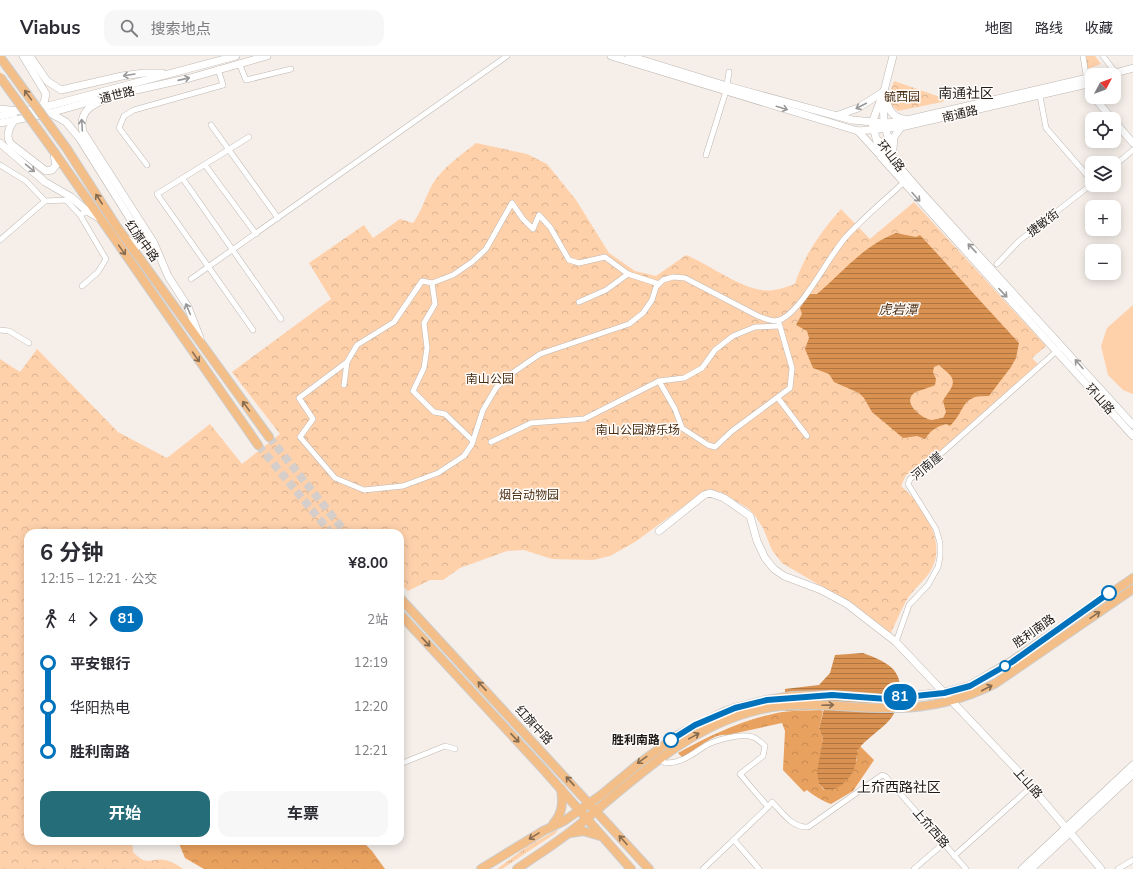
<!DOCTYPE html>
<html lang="zh">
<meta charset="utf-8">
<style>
body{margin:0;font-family:"Nunito Sans","Noto Sans SC",sans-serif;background:#f7f7f7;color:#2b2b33;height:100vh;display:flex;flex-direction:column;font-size:15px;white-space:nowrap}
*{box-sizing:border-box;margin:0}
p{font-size:13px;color:#7c7c81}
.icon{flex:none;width:22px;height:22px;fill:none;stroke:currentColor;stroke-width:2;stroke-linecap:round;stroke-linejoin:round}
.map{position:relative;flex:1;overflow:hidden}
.sheet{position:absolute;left:24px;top:473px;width:380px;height:316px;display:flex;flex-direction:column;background:#fff;border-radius:12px;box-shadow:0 2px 10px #0003}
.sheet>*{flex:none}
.badge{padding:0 8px;border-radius:13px;font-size:14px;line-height:26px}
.needle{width:26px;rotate:49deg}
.tools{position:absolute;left:1085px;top:12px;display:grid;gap:8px}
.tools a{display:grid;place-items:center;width:36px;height:36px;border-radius:8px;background:#fff;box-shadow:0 2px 10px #0003;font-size:20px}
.map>.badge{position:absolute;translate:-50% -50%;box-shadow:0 0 0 2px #fff}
.legs{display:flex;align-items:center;gap:6px;height:44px;padding:0 16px;font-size:13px}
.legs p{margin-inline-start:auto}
.overview{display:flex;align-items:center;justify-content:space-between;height:68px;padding:0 16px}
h1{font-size:22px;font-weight:700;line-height:30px}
.cta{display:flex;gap:8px;margin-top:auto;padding:8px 16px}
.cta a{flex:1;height:46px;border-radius:12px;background:#256d79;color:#fff;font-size:16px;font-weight:700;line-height:46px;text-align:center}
.cta a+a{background:#f7f7f7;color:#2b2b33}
ul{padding:0 16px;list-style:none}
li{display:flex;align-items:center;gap:14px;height:44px;font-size:15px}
li i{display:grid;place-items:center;width:6px;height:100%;margin:0 5px;background:currentColor}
li i::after{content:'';width:10px;height:10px;margin:-5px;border:3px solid;border-radius:50%;background:#fff}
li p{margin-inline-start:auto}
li:first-child i{background:linear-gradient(#0000 50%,currentColor 0)}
li:last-child i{background:linear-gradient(currentColor 50%,#0000 0)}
header{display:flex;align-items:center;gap:24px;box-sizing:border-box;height:56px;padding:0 20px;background:#fff;border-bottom:1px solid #e1e1e2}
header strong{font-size:19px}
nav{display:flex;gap:22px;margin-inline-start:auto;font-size:14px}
.search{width:280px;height:36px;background:#f7f7f7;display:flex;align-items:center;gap:10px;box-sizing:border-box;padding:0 14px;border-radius:12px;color:#7c7c81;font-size:15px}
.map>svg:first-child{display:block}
</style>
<header>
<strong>Viabus</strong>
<div class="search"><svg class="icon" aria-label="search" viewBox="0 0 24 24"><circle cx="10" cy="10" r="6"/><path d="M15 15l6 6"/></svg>搜索地点</div>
<nav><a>地图</a><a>路线</a><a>收藏</a></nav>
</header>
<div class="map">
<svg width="1133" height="813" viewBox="0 0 1133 813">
<defs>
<pattern id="grass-tufts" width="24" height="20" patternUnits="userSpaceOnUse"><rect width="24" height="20" fill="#ffd1ab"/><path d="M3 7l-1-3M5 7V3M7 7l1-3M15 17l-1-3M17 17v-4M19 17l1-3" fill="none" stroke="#dab393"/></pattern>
<pattern id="forest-crowns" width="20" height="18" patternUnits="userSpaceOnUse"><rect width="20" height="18" fill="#e9a15f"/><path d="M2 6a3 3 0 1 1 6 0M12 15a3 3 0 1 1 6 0" fill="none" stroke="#c78a52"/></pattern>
<pattern id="park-crowns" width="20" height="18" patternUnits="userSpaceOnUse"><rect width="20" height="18" fill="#ffd1ab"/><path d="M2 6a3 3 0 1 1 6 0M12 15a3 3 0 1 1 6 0" fill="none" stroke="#dab393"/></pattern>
<pattern id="water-rules" width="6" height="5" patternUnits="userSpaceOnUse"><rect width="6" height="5" fill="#d89150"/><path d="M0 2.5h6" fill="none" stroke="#af7642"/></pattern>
</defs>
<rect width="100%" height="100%" fill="#f5eee9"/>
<g fill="url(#grass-tufts)">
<polygon points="1086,0 1095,0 1101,8 1087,13"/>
<polygon points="558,773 556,777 502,813 497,813 528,790"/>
</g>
<g fill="url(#forest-crowns)">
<path d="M820 654 823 655 819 673 823 682 820 703 819 728 824 734 836 732 857 704V695L860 690 874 704 853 735 831 748C822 745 813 739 807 734L804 736 783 714 785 675 782 667 727 679C715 676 693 695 683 702L678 697C709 680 742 664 777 657 791 654 806 655 820 654Z"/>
<polygon points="178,785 362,785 372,795 385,813 204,813 185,802"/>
</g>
<g fill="url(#park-crowns)">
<path d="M894 25 946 43 942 46 898 55C885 46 890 37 894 25Z"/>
<path d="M476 87 527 98 547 108 576 144 609 197 635 215 656 220 686 199C711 209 748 239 774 234 781 233 788 230 795 228 804 199 821 176 841 153L870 183 914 146 1046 290 1032 302 1038 308 943 392 921 410 906 419 901 430C922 448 948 486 931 514 925 525 914 532 908 542 901 553 896 567 890 578L853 549 782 507 772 494 763 472 756 461 749 453 721 436H703L635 486 610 500 593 504 552 503 524 494 507 495 460 512 443 524H430L408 535 400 527V477H28V785H132L133 796C149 812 150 801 165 804 171 805 179 810 183 813H0V303L20 316 37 293 118 376 167 402 210 368 242 408 280 378 232 316 331 243 309 207 364 169 373 182 400 163 413 167C421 156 424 145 430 133 439 114 460 100 476 87Z"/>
</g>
<polygon fill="#ffd1ab" points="1133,249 1133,338 1123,334 1108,319 1101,290 1107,272"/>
<g fill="url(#water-rules)" fill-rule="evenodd">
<path d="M896 177 916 181 920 179 1019 287 1016 302 1011 311 989 340C960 339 967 353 950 370L946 368C936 371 931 374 925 383L917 380 903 382 872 356 864 342 859 337 834 326 829 318 813 312 805 293 809 282 807 275 796 269 802 258 800 252 809 238H817C843 216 863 190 896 177ZM939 309C942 312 946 315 949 318 959 328 947 336 943 345L946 356 943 362C940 362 933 364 931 364 921 362 902 347 914 337 915 336 931 331 935 329L936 323 933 316 934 311Z"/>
<path d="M863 597C887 606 906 614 898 643 896 649 895 657 892 661 882 674 866 682 857 695 858 713 845 735 825 734L819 728 817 716 823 682 819 673 824 653 785 655V633L819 629 830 617 835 599Z"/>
</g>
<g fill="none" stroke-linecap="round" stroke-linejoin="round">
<g stroke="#d5ceca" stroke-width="8" stroke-dasharray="8 4" stroke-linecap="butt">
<polyline points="269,381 346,477"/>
<polyline points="258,389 331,477"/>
</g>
<g stroke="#beb8b3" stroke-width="6">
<g id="street">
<polyline points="1083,0 1087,25"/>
<polyline points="1103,0 1115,16"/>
<polyline points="239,7 246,24 291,13"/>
<polyline points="1040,40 1046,72 1092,125"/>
<polyline points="211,69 278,162"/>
<polyline points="249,81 157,138 253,274"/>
<polyline points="706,99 726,35 729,16"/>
<polyline points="0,109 26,125 45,145"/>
<polyline points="147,109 119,72 124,60 134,54 223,29 218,13"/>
<polyline points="205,109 256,178"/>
<polyline points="1114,110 1133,94"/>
<polyline points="183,123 281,263"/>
<polyline points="80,159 106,203 98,216 82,230"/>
<polyline points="0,184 45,145 66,144 80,159 87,155"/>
<polyline points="997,208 1019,185 1092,128"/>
<polyline points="191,223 507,0"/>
<polyline points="432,227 435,248 424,267 427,292 424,312 413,335 434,356 445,358 473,385"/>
<path d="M659 228 628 218 605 201 579 207 569 204 550 171 539 159 533 173 523 163 512 147 486 193 472 206 453 219 432 227 422 225 394 266 357 289 347 306 299 342 313 363 300 381 335 422 364 434 403 430 438 417 464 400 472 388 483 354 496 332 508 320 540 298 629 268 643 257 652 244 656 231 663 224 673 221 685 222 758 260C766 263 774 267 782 263 804 251 827 203 845 182 863 162 884 145 903 127"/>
<polyline points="579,246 606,234 628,218"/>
<polyline points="0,274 9,275 29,287"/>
<polyline points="659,325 675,353 682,372 708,389 715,391 732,375 790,332 792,312 779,267"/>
<polyline points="344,329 347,306"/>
<polyline points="778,342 807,380"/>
<polyline points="491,386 531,367 584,363 659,325 684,322 702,312 715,294 733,280 755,271 780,270"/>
<polyline points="896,586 909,549 928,529 938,511 940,501 940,487 936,473 908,428 910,423 926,411 1059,293"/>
<path d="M660 703 665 707C682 707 691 699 705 690 715 684 740 677 753 681 758 683 761 686 765 690L763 700 740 718 768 751 772 746C783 757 792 772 808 771L882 719 885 720 966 813"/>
<polyline points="400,708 445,690 455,693"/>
<polyline points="734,784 759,813"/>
<polyline points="954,800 1031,731"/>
<polyline points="703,813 768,751"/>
<polyline points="914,813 944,787"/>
<polyline points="1118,813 1133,804"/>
</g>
</g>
<g stroke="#beb8b3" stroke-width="8">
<g id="secondary">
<polyline points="23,0 46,38 44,47 38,52"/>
<polyline points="30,0 47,25 61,34 122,20 144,17 162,17"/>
<polyline points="611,0 858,75 901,71 1092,27"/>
<polyline points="629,0 727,30 852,64 884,67 898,66 1092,21"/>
<polyline points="893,0 884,35 872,67 881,101 1133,380"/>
<polyline points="1108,19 1133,12"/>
<path d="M118 38C100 46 77 50 83 76L154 187 168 220 188 251 200 282"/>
<polyline points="114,39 190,22 267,0"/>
<polyline points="1094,41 1112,63"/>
<path d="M886 43C888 53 893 62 904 63"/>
<polyline points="883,44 884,67 893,98"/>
<polyline points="0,53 20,55 37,53 236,0"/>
<polyline points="50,57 66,66 80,83 144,185 143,188 138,190 128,184"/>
<polyline points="0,60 14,57"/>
<polyline points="836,60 858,52 883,36"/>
<path d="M16 63C9 70 5 80 11 88L46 115 52 114 56 109 54 99"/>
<polyline points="1114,65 1133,87"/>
<polyline points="0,67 50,57 96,44"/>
<polyline points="858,75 878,97"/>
<polyline points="878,84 888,98 922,137 1133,369"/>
<polyline points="0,87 45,126 71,141 87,155 99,162"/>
<polyline points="893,93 894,81 901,71"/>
<polyline points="659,475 704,439 710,437 724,442 750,460 757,485 765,502 774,513 784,520 821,534 847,548 896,586 1017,714 1101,813"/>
<polyline points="1022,813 1133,709"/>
<polyline points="1031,813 1133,718"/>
</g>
</g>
<g stroke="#cdcdcc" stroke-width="10">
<g id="primary">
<polyline points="0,1 8,12"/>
<polyline points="67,93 117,171 269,381"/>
<polyline points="55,97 258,389"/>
<polyline points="400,542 649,813"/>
<polyline points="400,558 543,713 631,813"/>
<path d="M553 768C563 757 563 746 561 733"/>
<polyline points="571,777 583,775 600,780"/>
<polyline points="481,813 543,775 564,765 601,739 641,706 678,679 724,656 735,652 767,644 792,640 832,639 887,643 944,637 970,630 1012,605 1133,522"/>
<path d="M517 813C540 797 565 782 586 763 638 720 690 670 758 654 803 643 849 653 894 652 929 652 965 643 996 627L1133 533"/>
</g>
</g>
<use href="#street" stroke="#fff" stroke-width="5"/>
<use href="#secondary" stroke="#fff" stroke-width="7"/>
<use href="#primary" stroke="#f4be88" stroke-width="8"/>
<g stroke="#cdcdcc" stroke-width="10" stroke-linecap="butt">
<g id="primary-bridge">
<polyline points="8,12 67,93"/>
<polyline points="0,21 55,97"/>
</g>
</g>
<use href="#primary-bridge" stroke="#f4be88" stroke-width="8"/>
</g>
<defs><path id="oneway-shaft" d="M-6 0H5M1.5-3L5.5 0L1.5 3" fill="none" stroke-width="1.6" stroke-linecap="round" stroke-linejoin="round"/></defs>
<g stroke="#999898">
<use href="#oneway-shaft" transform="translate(129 19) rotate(171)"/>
<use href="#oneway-shaft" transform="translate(184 23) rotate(-13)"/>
<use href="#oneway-shaft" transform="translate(861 50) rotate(153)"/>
<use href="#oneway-shaft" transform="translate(782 52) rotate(17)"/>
<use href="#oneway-shaft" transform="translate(82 69) rotate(-94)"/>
<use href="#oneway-shaft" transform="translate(30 112) rotate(40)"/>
<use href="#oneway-shaft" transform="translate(916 141) rotate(48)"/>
<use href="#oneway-shaft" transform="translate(972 192) rotate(-133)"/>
<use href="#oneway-shaft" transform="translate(1003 237) rotate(47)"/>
<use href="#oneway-shaft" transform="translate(188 253) rotate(-113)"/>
<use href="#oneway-shaft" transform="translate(1079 308) rotate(-131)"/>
</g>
<g stroke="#886c50">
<use href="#oneway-shaft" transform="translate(28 39) rotate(-126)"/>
<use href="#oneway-shaft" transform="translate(99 143) rotate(-123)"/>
<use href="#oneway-shaft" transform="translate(122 194) rotate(55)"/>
<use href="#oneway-shaft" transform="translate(196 301) rotate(55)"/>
<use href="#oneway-shaft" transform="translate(246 350) rotate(-126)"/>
<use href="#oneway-shaft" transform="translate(1095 559) rotate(-34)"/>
<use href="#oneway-shaft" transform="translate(426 586) rotate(47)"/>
<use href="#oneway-shaft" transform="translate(482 630) rotate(-133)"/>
<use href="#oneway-shaft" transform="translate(987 632) rotate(-28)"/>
<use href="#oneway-shaft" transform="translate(828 649) rotate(-2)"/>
<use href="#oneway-shaft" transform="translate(694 680) rotate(-29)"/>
<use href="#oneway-shaft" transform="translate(515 682) rotate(47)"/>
<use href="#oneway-shaft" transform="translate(642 704) rotate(144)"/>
<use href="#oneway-shaft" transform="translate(570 725) rotate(-133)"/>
<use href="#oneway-shaft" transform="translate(534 780) rotate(148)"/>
<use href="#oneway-shaft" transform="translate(623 784) rotate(-132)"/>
</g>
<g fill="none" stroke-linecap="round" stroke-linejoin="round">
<g stroke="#fff" stroke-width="9">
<polyline id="line-1" points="671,684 695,669 735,652 767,644 832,639 887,643 944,637 970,630 1012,606 1109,537"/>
</g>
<use href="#line-1" stroke="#0072bc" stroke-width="6"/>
</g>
<g fill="#fff" stroke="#0072bc" stroke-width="2">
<circle cx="1109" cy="537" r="7"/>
<circle cx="1005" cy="610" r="5"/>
<circle cx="671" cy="684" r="7"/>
</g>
<g text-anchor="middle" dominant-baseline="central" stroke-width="3" stroke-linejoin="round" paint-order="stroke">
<g font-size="12" fill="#1d1b19" stroke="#fffcfa">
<text transform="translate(117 39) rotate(-14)">通世路</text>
<text transform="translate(960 58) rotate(-13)">南通路</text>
<text transform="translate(891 100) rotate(52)">环山路</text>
<text transform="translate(1043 167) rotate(-37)">捷敏街</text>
<text transform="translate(142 185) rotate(54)">红旗中路</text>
<text transform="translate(1100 343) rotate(48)">环山路</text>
<text transform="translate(927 410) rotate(-40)">河南崖</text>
<text transform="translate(1034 575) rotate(-35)">胜利南路</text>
<text transform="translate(534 669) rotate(47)">红旗中路</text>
<text transform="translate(1028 727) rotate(48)">上山路</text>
<text transform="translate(931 772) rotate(49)">上夼西路</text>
</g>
<g font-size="12" fill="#4a2d11" stroke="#fffcfa">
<text x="902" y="41">毓西园</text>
<text x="490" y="323">南山公园</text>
<text x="638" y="374">南山公园游乐场</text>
<text x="529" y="439">烟台动物园</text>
</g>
<g font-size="12" font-weight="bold" fill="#1d1b19" stroke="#fffcfa" text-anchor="end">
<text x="660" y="684">胜利南路</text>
</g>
<g font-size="13" font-style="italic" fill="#53351a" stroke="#fffcfa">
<text x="898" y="254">虎岩潭</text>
</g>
<g font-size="14" fill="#1d1b19" stroke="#fffcfa">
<text x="966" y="37">南通社区</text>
<text x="899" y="731">上夼西路社区</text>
</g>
</g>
</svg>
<div class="tools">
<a><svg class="needle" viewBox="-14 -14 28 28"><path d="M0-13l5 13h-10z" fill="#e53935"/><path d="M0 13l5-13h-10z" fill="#7c7c81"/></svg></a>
<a><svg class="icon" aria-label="locate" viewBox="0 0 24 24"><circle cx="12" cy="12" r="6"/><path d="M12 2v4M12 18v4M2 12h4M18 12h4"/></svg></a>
<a><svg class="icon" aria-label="layers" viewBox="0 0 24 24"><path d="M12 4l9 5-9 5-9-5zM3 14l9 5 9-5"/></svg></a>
<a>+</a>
<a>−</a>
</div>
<b class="badge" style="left:900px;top:641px;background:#0072bc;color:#fff">81</b>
<section class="sheet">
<div class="overview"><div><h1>6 分钟</h1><p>12:15 – 12:21 · 公交</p></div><b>¥8.00</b></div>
<div class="legs"><svg class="icon" aria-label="walk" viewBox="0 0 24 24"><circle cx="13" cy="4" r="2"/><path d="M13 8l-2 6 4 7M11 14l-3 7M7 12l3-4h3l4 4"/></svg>4<svg class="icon" aria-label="forward" viewBox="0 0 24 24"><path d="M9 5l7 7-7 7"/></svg><b class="badge" style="background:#0072bc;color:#fff">81</b><p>2站</p></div>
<ul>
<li><i style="color:#0072bc"></i><b>平安银行</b><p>12:19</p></li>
<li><i style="color:#0072bc"></i><span>华阳热电</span><p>12:20</p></li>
<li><i style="color:#0072bc"></i><b>胜利南路</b><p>12:21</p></li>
</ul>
<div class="cta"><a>开始</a><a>车票</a></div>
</section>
</div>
